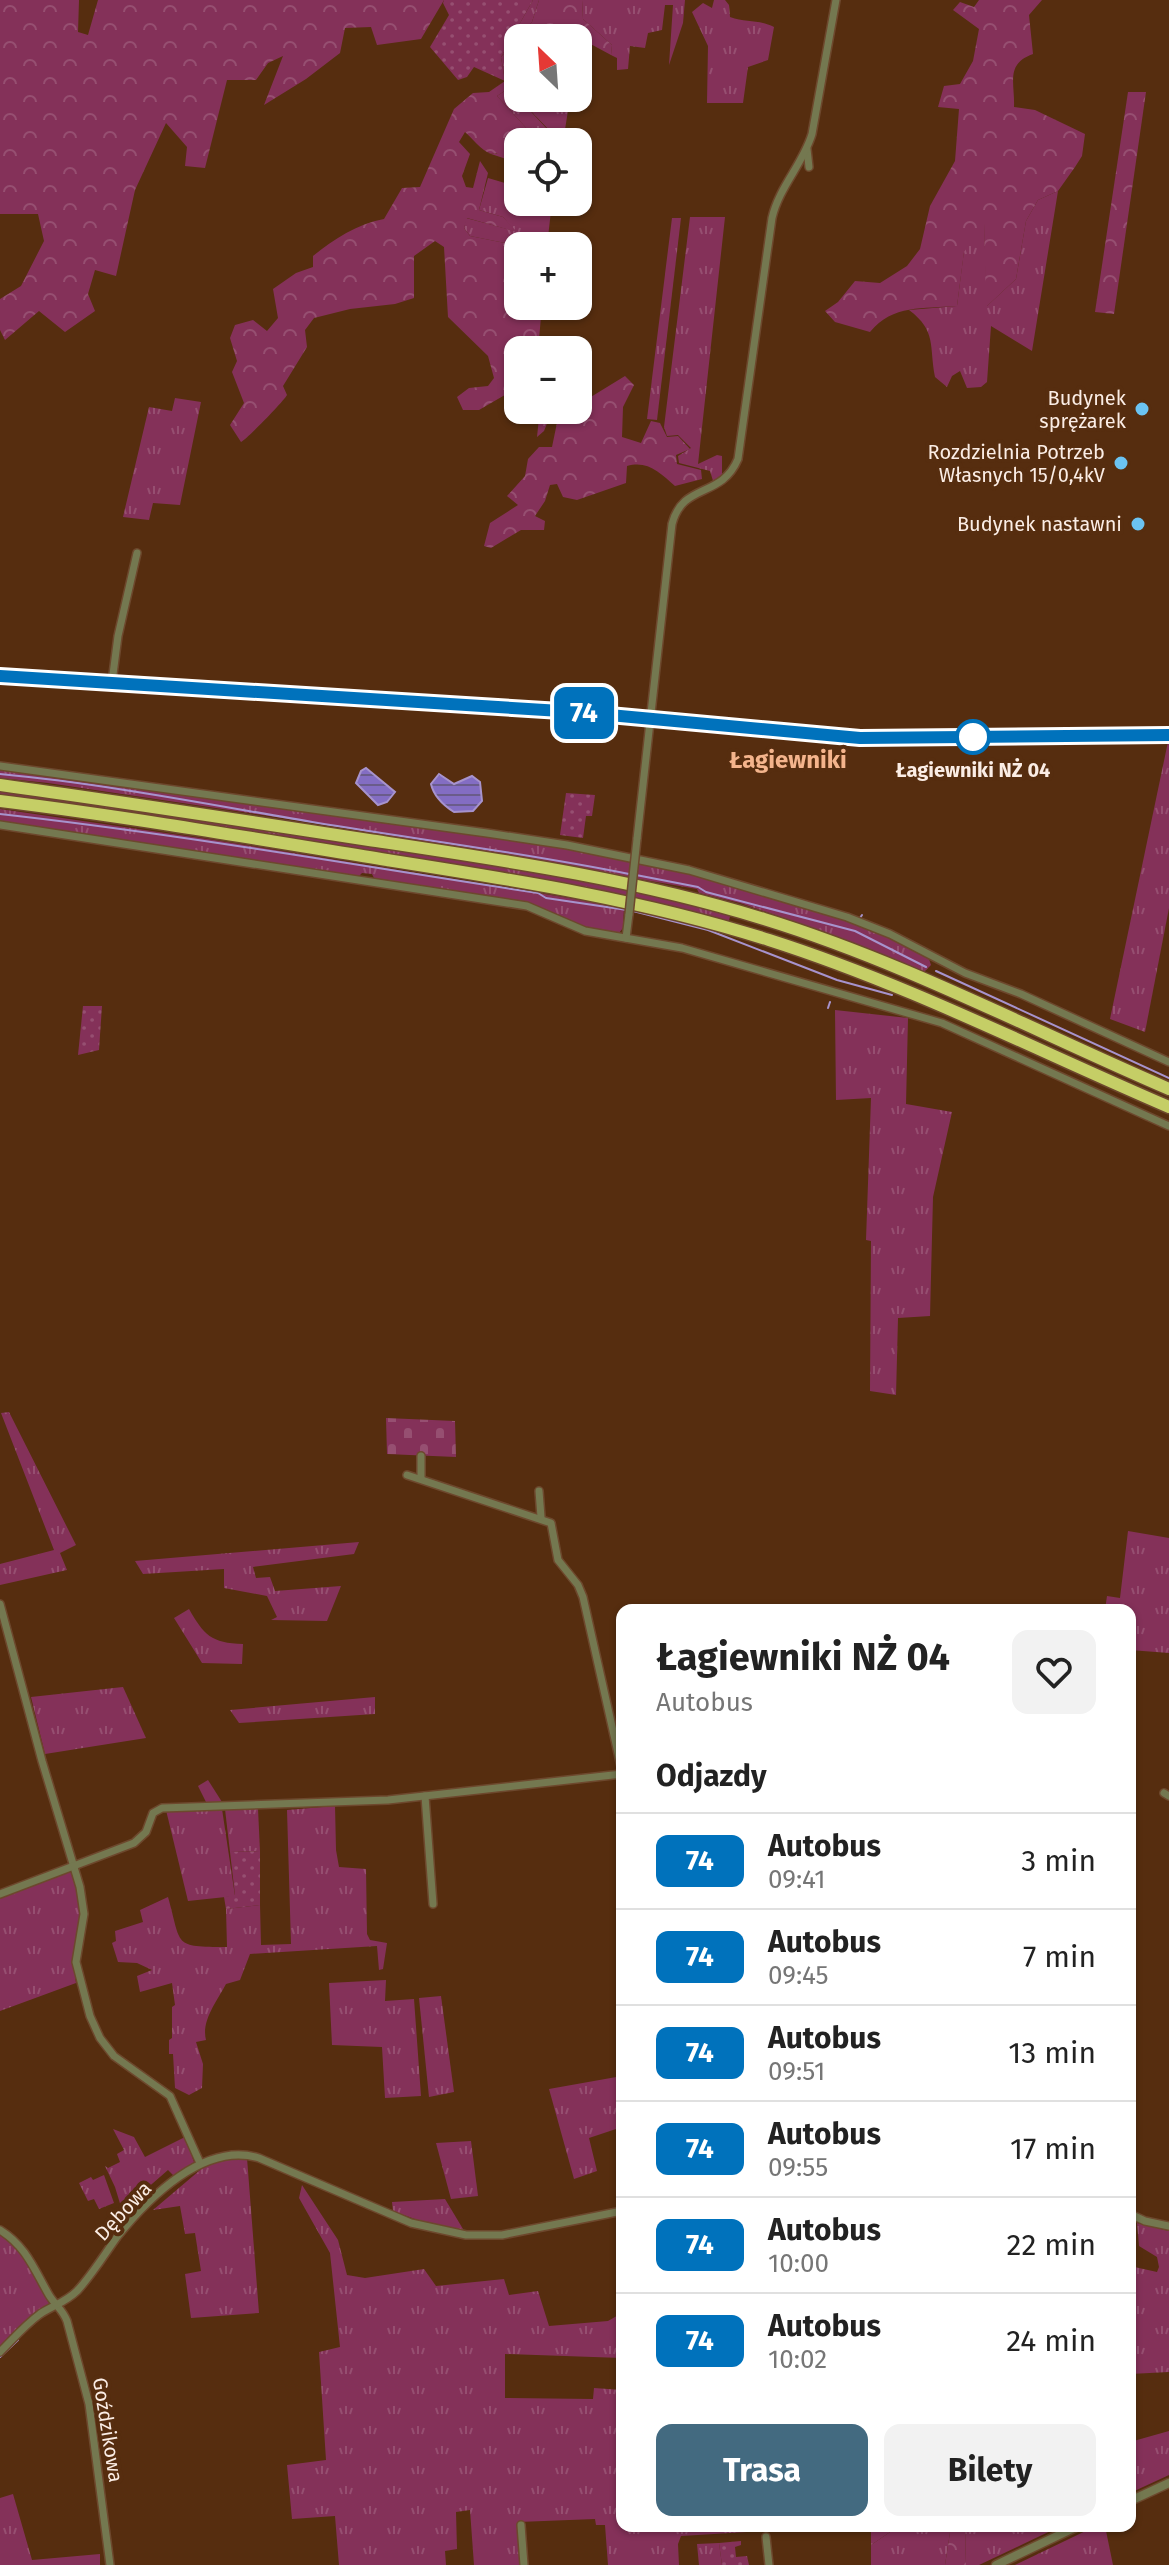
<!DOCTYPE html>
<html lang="pl">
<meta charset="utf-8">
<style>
body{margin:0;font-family:"Fira Sans",sans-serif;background:#f2f2f2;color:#222;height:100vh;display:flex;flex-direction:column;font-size:30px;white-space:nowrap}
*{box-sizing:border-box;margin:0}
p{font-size:26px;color:#767676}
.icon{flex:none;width:44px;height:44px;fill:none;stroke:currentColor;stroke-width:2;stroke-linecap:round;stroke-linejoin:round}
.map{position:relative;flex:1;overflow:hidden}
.panel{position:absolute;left:616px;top:1604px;width:520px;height:928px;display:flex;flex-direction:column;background:#fff;border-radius:16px;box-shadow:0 2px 6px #0004}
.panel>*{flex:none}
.badge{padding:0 16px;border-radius:12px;font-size:28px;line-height:52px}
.needle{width:52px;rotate:335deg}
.buttons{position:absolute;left:504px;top:24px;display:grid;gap:16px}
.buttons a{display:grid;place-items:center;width:88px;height:88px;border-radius:16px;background:#fff;box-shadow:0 2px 6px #0004;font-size:40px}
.map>.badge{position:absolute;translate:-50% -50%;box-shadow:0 0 0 4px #fff}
h2{padding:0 40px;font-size:30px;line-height:72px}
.round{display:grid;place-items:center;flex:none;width:84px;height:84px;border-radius:16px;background:#f2f2f2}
.head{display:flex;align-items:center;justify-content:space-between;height:136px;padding:0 40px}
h1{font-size:38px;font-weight:700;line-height:60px}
.button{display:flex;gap:16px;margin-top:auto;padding:16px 40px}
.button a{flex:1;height:92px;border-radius:16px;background:#436a80;color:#fff;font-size:32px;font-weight:700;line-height:92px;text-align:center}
.button a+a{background:#f2f2f2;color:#222}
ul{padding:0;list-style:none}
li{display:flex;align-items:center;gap:24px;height:96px;padding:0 40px;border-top:2px solid #e0e0e0}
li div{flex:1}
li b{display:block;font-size:30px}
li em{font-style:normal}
li .badge{min-width:88px;font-weight:700;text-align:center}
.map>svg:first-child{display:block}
</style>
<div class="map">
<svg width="1169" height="2565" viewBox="0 0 1169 2565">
<defs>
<pattern id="grass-tufts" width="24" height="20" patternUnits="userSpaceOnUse" patternTransform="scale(2)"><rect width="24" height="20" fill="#843159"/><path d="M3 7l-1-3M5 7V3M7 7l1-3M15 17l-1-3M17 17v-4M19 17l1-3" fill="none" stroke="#964f71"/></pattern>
<pattern id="forest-crowns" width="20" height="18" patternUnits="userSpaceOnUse" patternTransform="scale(2)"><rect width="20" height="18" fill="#843159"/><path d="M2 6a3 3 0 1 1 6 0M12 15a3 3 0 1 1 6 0" fill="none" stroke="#964f71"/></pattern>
<pattern id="cemetery-stones" width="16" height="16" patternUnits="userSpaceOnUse" patternTransform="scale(2)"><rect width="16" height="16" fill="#843159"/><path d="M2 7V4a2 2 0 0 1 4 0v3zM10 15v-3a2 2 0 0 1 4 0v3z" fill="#964f71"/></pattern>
<pattern id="park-dots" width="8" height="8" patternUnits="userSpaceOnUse" patternTransform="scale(2)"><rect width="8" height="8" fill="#843159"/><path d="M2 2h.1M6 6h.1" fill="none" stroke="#964f71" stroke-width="1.8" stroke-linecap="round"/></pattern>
<pattern id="water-rules" width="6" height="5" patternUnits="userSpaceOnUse" patternTransform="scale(2)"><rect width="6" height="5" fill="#836dc3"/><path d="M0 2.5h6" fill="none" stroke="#6a5c8a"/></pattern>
</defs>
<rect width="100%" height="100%" fill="#562d0f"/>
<g fill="url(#grass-tufts)">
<polygon points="533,0 539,0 532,22 501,57"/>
<polygon points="582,0 685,0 683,23 669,65 673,5 665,5 662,30 648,33 645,48 630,46 628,69 617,70 617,58 611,55 612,45 583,19"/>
<path d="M714 0H725L729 5 730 17C746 23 759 19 774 27L768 60 748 67 743 103H707L708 46 692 12 703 3 712 8Z"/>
<polygon points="509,88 548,130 544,111 546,100 570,98 563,142 539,142 497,96"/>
<polygon points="513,143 518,144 518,163 488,153 496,154"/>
<polygon points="488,178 518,187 518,202 552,202 547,246 520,246 470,236 464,228 466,218 515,231 503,217 479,210"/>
<path d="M1058 191 1032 351 991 326 987 382 981 387 967 388 960 371 952 376 947 387 935 377C929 346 937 331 909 310L957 306 964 251 984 221 987 306 1016 279 1026 221 1038 200Z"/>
<polygon points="690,217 725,217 698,464 717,455 722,456 722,481 714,484 710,471 679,463 678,456 691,448 678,435 667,436 664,427"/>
<polygon points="672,218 681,218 657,420 647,419"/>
<polygon points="175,398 201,402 180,505 153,503 149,520 123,517 149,407 172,411"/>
<polygon points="1169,737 1169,908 1145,1032 1110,1019"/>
<polygon points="0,769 543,844 602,855 685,872 861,924 928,956 931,965 924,972 822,931 740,903 699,893 697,889 303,821 48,783 0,778"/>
<polygon points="0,791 559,873 731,913 728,924 326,843 0,795"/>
<polygon points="0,809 214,840 624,907 623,928 619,933 591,930 538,907 374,878 372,874 362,873 359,876 0,823"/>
<polygon points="835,1010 908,1018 906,1104 952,1112 933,1197 930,1316 898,1318 896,1395 870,1391 871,1241 866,1240 871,1098 836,1100"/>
<polygon points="9,1412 76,1545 60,1553 67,1570 0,1585 0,1564 54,1550 1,1413"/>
<polygon points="1128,1531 1169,1538 1169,1653 1130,1650 1130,1610 1105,1610 1107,1596 1120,1598"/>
<polygon points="359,1542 354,1554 253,1567 256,1578 270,1577 275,1591 341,1586 327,1621 271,1620 277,1617 267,1596 224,1588 224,1569 143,1574 135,1561"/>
<path d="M189 1609C204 1635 211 1643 243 1644L242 1664 202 1663 174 1618Z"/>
<polygon points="123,1687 146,1738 45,1754 31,1697"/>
<polygon points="375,1697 375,1714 239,1723 230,1710"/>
<polygon points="208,1780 222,1802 206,1802 198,1786"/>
<path d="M335 1806 336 1850 339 1867 366 1869 367 1934 370 1940 387 1943 383 1969 379 1970 377 1946 250 1954 240 1980 226 1984C217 2001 201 2021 206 2040L196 2042 203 2064 202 2088 189 2095 175 2088 173 2054H169V2040L172 2038V2007L175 2005 172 1983 140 1992 137 1976 152 1970 137 1963 118 1962 112 1943 116 1941 115 1931 143 1922 140 1910 168 1897C182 1946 172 1947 227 1947L226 1909 260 1905 261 1945 291 1944 287 1810Z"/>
<polygon points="222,1809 235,1896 188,1901 166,1810"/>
<polygon points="225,1809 258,1809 260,1851 230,1852"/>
<path d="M71 1864C76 1882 84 1901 81 1920 78 1947 72 1953 76 1983L0 2011V1891Z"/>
<polygon points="386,1980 385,2001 414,1999 421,2096 385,2098 382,2047 332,2045 329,1983"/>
<polygon points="441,1996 454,2092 429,2097 419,1998"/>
<polygon points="622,2076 622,2127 589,2138 597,2171 574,2179 549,2089"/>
<polygon points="113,2129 134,2137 145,2157 185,2137 194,2162 174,2176 168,2170 122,2210 115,2187 105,2166 108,2168 120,2162 117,2154 124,2150"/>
<polygon points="471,2141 478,2196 451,2199 436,2143"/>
<polygon points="247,2158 259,2313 191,2318 185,2274 201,2271 195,2233 185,2234 180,2206 153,2210 206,2165 220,2159"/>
<polygon points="104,2175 114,2203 99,2209 94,2199 88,2201 79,2183 91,2177 93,2180"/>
<polygon points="302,2185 338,2240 347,2275 365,2278 424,2269 436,2286 504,2279 509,2295 538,2291 549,2326 608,2321 622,2313 622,2358 505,2354 505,2398 593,2399 594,2388 622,2390 622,2526 763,2526 763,2531 681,2536 678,2544 679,2565 608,2565 605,2525 596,2525 595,2519 518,2522 521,2565 474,2565 470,2510 456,2512 457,2549 445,2551 446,2565 339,2565 335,2516 292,2519 287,2465 326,2460 319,2352 340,2347 330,2253 299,2198"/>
<path d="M445 2199 463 2229 461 2231C437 2227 416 2220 393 2211L392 2202Z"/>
<polygon points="1137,2223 1169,2231 1169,2372 1130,2374 1130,2266 1157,2272 1159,2267 1157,2257 1139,2246"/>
<polygon points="0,2230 17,2242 53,2306 0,2353"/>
<polygon points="1169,2431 1169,2475 1130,2493 1130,2442"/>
<polygon points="13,2494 32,2560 100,2554 100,2565 0,2565 0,2498"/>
<polygon points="899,2526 951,2526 945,2565 871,2565 871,2545"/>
<polygon points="965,2526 1061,2526 979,2565 966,2565"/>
<polygon points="1096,2526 1105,2526 1113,2565 1015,2565"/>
<polygon points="719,2543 722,2565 699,2565 697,2544"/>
</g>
<g fill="url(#forest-crowns)">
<polygon points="0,0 79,0 78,32 88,35 98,0 444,0 421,39 377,45 371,27 345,28 340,53 306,79 264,105 283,56 268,63 256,80 227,80 205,168 185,166 187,147 166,123 135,190 116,276 95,270 88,294 95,311 65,332 39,311 5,340 0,330 0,299 21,286 44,241 38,214 0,214"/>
<polygon points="539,0 582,0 583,19 612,45 611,55 585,41 578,48 578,38 518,38 532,22"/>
<path d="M979 0H1042L1029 15 1033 54C1005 64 1015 83 1014 107L1035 110 1085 134 1082 156 1075 167 1058 191 1038 200 1026 221 1016 279 986 307 984 223 964 252 957 306C923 309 893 304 870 332L835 322 825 311 838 302 855 281 880 283 907 266 920 249 930 206 955 161 959 109 938 107 944 86 960 84 973 61 979 29 953 10 960 2 974 7Z"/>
<path d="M518 38V98H552L546 100 544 111 554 113 555 134 549 130 509 88 497 96 539 142 513 143C491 165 483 149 465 132L459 142 470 154 462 176 466 187 473 188 480 161 488 173 479 210 503 217 517 232 467 218 464 228 470 236 520 246H518V306H542L538 350H518V394L510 392 479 410H463L457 397 469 388 488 386 494 378 488 356 448 317 444 247 435 241 414 256V298L395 304 350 309 314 318 305 330 307 347 283 386 287 395C283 402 246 440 241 442L230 425 244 403 232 372 237 361 230 338 235 325 253 320 267 331 278 318 273 289 296 273 313 267V256C334 239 357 224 384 219L402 188 420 187 454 109 473 93 489 92 505 81 501 57Z"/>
<polygon points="1128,92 1146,92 1114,314 1095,312"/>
<path d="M625 376 634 385 623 407 622 437 641 443 651 421 660 423 667 437 678 436 690 449 676 455 677 464 701 470 702 479 675 486C660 473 648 460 627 466L626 483 577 500 563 497 557 484 550 485 545 501 535 516 545 521 544 530H521L491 548 484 546 490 523 518 505 507 496 525 476 528 459 539 447H552L558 418 550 416 544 431 537 437 539 418 536 410H578V402L581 403Z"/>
<polygon points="871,2526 899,2526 871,2545"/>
<polygon points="951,2526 965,2526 966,2565 945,2565"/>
</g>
<polygon fill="url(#cemetery-stones)" points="386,1418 455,1421 456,1457 387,1454"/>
<g fill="url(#park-dots)">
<polygon points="444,0 533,0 501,57 505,81 474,67 467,77 458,80 430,47 449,15 443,3"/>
<polygon points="566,793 595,795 592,816 586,816 583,838 560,835"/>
<polygon points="83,1006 102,1006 99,1050 78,1055"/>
<polygon points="260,1851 260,1905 226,1909 224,1897 235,1895 230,1852"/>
<polygon points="741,2541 741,2545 735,2547 736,2557 747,2556 749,2565 722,2565 719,2543"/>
</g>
<g fill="url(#water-rules)" stroke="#a793cd" stroke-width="2">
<polygon points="366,768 395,792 387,802 378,805 356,783 361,771"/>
<path d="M439 774 454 784 472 776 480 782 482 801 473 811 454 812C443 805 434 797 431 784Z"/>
</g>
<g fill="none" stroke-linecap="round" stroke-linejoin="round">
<g stroke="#a793cd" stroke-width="2">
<path d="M0 774C107 784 212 805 318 823 422 840 526 853 629 874"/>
<path d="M0 814C180 834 359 866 538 893L546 898 627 910"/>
<polyline points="636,875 698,887 706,892 855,931 926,967"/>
<polyline points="633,911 708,930 837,980 892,995"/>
<polyline points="860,918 862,915"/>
<polyline points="936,971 1169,1078"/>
<polyline points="828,1008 830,1002"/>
<polyline points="0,2357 18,2340"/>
</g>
<g stroke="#6d482d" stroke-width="10">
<g id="minor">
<polyline points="807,149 809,167"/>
<polyline points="112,682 118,636 137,553"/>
<polyline points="0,766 487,833 567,845 689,870 847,917 890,934 965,973 1021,994 1169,1062"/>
<polyline points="0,825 527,906 585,931 682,948 942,1023 1169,1126"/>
<path d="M637 839 672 524C683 482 721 499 738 459L772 218C779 187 803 164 812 134L836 0"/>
<polyline points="626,938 629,914"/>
<polyline points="407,1475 551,1523 558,1560 578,1585 583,1597 622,1771"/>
<polyline points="421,1478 421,1456"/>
<polyline points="539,1491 541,1517"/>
<polyline points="0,1604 42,1761 80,1887 84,1914 76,1962 90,2016 100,2038 114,2056 170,2096 200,2163"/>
<polyline points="1164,1793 1169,1796"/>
<polyline points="425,1796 433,1904"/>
<polyline points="0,1894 134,1843 146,1832 153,1813 162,1808 388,1800 622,1774"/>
<polyline points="1130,2214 1145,2221 1169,2226"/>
<path d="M0 2230C26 2246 34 2269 49 2295 55 2305 63 2310 67 2321L89 2404 110 2565"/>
<path d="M0 2352C13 2339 25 2325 40 2314 52 2306 66 2302 77 2291 92 2275 104 2255 117 2237 148 2198 205 2141 259 2158L411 2223 466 2235H502L622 2211"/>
<polyline points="521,2525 524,2565"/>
<polyline points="766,2537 769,2565"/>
</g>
</g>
<g stroke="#6d482d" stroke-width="11">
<g id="tertiary">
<polyline points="0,676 577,712 857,737 1169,735"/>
<polyline points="1130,2501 1169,2483"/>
<polyline points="996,2565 1078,2526"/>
</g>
</g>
<g stroke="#6d482d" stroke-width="15">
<g id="motorway">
<path d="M0 785C123 802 246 821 369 840 502 860 635 879 764 919 904 962 1034 1031 1169 1089"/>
<path d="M0 801C129 817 258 839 387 860 515 880 644 900 769 940 907 984 1036 1050 1169 1107"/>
</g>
</g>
<use href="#minor" stroke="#747850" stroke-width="7"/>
<use href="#tertiary" stroke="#747850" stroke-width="8"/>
<use href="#motorway" stroke="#c5ce66" stroke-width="12"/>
<g stroke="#6d482d" stroke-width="10" stroke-linecap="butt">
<polyline id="minor-bridge" points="629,914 637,839"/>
</g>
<use href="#minor-bridge" stroke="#747850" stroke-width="7"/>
</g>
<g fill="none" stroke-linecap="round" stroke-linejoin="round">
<g stroke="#fff" stroke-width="18">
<polyline id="line" points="0,676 577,712 860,738 1169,735"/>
</g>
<use href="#line" stroke="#0072bc" stroke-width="12"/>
</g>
<g fill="#6bc3f2" stroke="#562d0f" stroke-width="3">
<circle cx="1142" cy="409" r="8"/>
<circle cx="1121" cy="463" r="8"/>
<circle cx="1138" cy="524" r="8"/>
</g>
<circle fill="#fff" stroke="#0072bc" stroke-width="4" cx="973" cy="737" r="16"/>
<g text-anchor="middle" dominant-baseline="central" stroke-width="8" stroke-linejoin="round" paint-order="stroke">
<g font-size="20" fill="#fbede5" stroke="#562d0f" text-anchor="end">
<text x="1126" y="398">Budynek<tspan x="1126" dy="23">sprężarek</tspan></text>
<text x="1105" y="452">Rozdzielnia Potrzeb<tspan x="1105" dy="23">Własnych 15/0,4kV</tspan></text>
<text x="1122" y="524">Budynek nastawni</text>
</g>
<g font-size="20" font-weight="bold" fill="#fbede5" stroke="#562d0f">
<text x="973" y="770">Łagiewniki NŻ 04</text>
</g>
<g font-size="20" fill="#fbede5" stroke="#562d0f">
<text transform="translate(123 2211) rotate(-47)">Dębowa</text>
<text transform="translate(108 2430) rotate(81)">Goździkowa</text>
</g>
<g font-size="24" font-weight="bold" fill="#f4b48c" stroke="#562d0f">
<text x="788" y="760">Łagiewniki</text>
</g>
</g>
</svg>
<div class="buttons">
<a><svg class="needle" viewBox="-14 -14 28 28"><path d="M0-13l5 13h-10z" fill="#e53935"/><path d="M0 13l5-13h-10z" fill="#767676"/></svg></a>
<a><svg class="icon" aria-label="locate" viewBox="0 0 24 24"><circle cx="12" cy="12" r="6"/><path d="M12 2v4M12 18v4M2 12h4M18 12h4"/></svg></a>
<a>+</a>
<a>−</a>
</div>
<b class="badge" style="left:584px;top:713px;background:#0072bc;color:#fff">74</b>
<section class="panel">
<div class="head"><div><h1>Łagiewniki NŻ 04</h1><p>Autobus</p></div><a class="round"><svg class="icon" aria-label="heart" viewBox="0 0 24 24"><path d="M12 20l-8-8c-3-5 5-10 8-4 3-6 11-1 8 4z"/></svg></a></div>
<h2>Odjazdy</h2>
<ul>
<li><span class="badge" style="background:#0072bc;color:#fff">74</span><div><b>Autobus</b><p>09:41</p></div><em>3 min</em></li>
<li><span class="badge" style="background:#0072bc;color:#fff">74</span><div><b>Autobus</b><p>09:45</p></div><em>7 min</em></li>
<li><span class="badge" style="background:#0072bc;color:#fff">74</span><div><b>Autobus</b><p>09:51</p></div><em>13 min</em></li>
<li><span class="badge" style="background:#0072bc;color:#fff">74</span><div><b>Autobus</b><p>09:55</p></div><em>17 min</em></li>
<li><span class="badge" style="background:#0072bc;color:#fff">74</span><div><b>Autobus</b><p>10:00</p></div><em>22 min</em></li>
<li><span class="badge" style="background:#0072bc;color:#fff">74</span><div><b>Autobus</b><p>10:02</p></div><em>24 min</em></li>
</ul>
<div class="button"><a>Trasa</a><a>Bilety</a></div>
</section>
</div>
